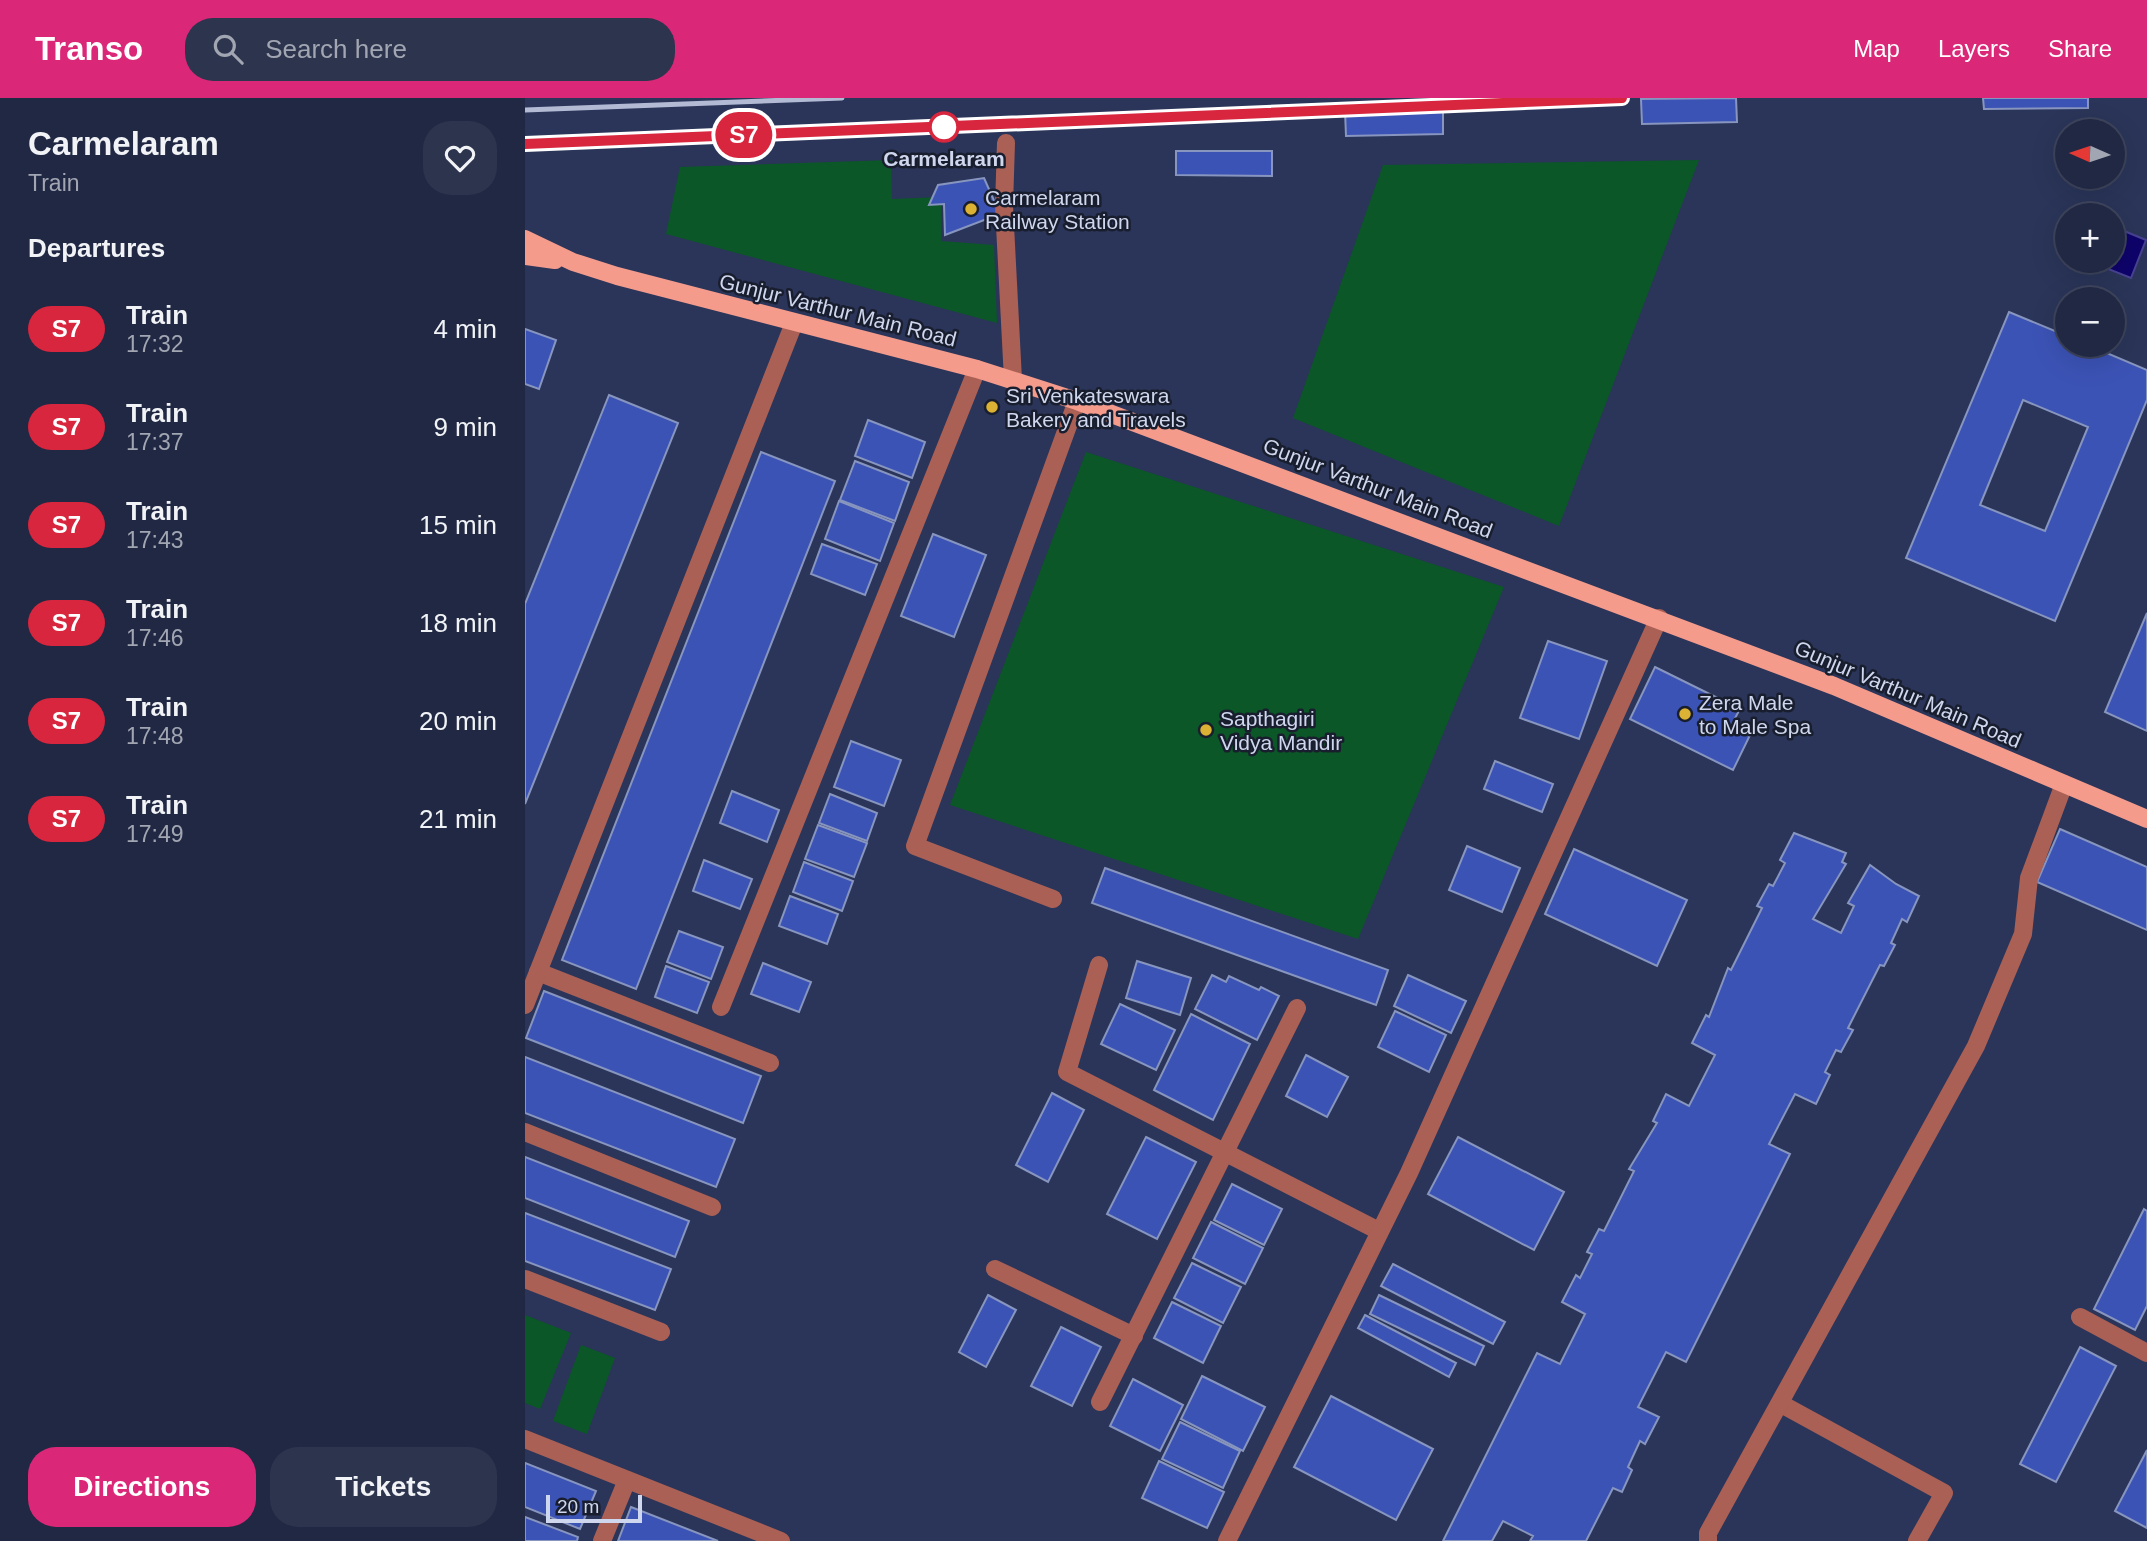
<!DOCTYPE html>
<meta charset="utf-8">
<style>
body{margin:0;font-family:Helvetica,sans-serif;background:#2d344e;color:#f1f3f6;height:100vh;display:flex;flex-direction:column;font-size:26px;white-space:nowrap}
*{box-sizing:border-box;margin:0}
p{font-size:23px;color:#a2a6b2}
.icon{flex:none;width:38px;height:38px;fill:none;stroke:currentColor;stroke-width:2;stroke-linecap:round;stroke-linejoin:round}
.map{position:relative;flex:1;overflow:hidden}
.panel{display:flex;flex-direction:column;background:#202843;width:525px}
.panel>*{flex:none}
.badge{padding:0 14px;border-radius:23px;font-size:24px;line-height:46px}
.needle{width:46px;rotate:273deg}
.controls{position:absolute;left:1530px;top:21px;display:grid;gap:14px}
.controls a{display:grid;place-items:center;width:70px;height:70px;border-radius:50%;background:#202843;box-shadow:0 7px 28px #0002,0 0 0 2px #3d445c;font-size:35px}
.scale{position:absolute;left:21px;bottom:18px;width:96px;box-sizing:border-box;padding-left:7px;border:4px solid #cfd7ee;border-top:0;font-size:19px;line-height:24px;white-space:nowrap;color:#cfd7ee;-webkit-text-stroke:5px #191e2e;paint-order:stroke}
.map>.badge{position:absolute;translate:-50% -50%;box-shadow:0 0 0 4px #fff}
h2{padding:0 28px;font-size:26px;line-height:63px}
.round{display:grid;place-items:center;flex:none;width:74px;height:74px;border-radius:28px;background:#2d344e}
.summary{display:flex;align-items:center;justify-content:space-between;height:119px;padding:0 28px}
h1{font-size:33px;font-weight:600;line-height:52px}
.action{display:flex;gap:14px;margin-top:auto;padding:14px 28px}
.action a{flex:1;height:80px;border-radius:28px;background:#db2777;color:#fff;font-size:28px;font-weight:600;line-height:80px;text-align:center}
.action a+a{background:#2d344e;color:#f1f3f6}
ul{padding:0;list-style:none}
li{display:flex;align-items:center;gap:21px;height:98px;padding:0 28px}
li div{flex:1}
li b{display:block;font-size:26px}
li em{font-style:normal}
li .badge{min-width:77px;font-weight:700;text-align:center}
header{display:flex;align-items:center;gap:42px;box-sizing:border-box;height:98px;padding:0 35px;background:#db2777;color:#fff}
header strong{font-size:33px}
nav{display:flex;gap:38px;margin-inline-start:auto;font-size:24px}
.search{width:490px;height:63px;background:#2d344e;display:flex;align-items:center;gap:18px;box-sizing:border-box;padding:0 24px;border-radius:28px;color:#a2a6b2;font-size:26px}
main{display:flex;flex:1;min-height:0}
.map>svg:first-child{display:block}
</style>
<header>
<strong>Transo</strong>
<div class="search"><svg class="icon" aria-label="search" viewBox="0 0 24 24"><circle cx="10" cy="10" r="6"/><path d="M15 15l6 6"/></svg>Search here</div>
<nav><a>Map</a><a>Layers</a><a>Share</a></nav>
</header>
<main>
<section class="panel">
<div class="summary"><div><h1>Carmelaram</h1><p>Train</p></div><a class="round"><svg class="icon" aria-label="heart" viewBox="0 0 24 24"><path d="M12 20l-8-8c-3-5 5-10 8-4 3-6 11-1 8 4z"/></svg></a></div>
<h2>Departures</h2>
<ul>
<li><span class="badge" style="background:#d7263d;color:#fff">S7</span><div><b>Train</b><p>17:32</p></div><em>4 min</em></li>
<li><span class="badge" style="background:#d7263d;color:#fff">S7</span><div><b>Train</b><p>17:37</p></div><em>9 min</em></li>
<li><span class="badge" style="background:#d7263d;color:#fff">S7</span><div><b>Train</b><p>17:43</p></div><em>15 min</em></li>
<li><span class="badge" style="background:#d7263d;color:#fff">S7</span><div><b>Train</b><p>17:46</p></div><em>18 min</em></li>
<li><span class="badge" style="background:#d7263d;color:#fff">S7</span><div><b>Train</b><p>17:48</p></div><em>20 min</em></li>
<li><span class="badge" style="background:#d7263d;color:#fff">S7</span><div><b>Train</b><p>17:49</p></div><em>21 min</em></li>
</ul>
<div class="action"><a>Directions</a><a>Tickets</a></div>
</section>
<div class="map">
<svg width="1622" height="1443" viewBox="0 0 1622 1443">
<rect width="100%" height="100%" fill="#2a3559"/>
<g fill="#0b5727">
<polygon points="366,62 367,101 416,99 416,143 469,147 472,225 141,136 155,69"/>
<polygon points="1174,62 1034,428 768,320 858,67"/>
<polygon points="561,354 979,489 833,841 425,707"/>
<polygon points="0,1217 46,1235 15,1311 0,1305"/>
<polygon points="56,1247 90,1260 62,1336 28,1323"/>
</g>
<polygon fill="#0e036a" stroke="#484392" stroke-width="2" points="1587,128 1621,142 1606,180 1563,163 1587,163"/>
<g fill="#3c53b6" stroke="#8795bf" stroke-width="2" fill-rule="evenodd">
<polygon points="1211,0 1212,24 1117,26 1116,1"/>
<polygon points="1458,0 1563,0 1563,10 1459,11"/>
<polygon points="918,11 918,36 821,38 820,13"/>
<polygon points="651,53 747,53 747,78 651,77"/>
<polygon points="459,80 475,116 420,137 419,106 404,107 413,87"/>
<path d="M1484 214 1542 238V247H1563L1622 272V302L1530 523 1381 460ZM1498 302 1563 329 1520 433 1455 407Z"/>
<polygon points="0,231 31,242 14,291 0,286"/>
<polygon points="84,297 153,325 0,706 0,506"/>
<polygon points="343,322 400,344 387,380 330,358"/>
<polygon points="236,354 310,383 111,891 37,862"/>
<polygon points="330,363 384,384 370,423 315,402"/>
<polygon points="314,403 369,425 355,463 300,441"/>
<polygon points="408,436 461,457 429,539 376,518"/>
<polygon points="297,446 352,466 340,497 286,476"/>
<polygon points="1622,515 1622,633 1580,614"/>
<polygon points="1023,543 1082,563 1054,641 995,620"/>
<polygon points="1130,569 1215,611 1209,622 1228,631 1208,672 1105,621"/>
<polygon points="326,643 376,662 359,708 309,689"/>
<polygon points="970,663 1028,686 1017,714 959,691"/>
<polygon points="207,693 254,712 242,744 195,725"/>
<polygon points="305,696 352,715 342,743 294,725"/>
<polygon points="293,727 342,745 329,779 280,761"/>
<polygon points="1535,731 1622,769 1622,832 1512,784"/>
<polygon points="1269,735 1321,755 1317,764 1321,766 1288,821 1316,835 1329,808 1323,805 1345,767 1371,786 1394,798 1382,824 1377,821 1366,845 1370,847 1359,868 1355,867 1323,930 1328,932 1316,954 1311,952 1300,974 1305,977 1291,1006 1270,996 1244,1046 1265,1056 1161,1264 1141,1254 1113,1309 1134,1319 1120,1346 1115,1343 1103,1369 1107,1372 1097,1394 1088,1390 1061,1443 1005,1443 1008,1438 978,1423 967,1443 918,1443 1012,1255 1035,1266 1060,1216 1037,1204 1051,1177 1055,1180 1067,1156 1062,1154 1074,1131 1079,1133 1109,1073 1104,1071 1132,1025 1128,1023 1141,996 1164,1008 1190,957 1167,945 1181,917 1184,919 1203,870 1206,872 1237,810 1232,808 1244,786 1248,788 1260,765 1255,762"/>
<polygon points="942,748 995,770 977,814 924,792"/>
<polygon points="1049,751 1162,802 1132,868 1020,816"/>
<polygon points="179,762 227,781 215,811 168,793"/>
<polygon points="279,764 328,783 317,813 268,794"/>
<polygon points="580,770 863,872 851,907 567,805"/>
<polygon points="265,798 313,816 302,846 254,828"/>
<polygon points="154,833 198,849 186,881 142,864"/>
<polygon points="612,863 666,880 655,917 601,900"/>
<polygon points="238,865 286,884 274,914 226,896"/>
<polygon points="141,868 184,884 172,915 130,899"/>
<polygon points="687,877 701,884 704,878 734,892 736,889 754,898 732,942 670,911"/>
<polygon points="883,877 941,903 926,935 869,908"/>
<polygon points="19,893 236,978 218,1025 1,940"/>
<polygon points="595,906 650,932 631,972 576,946"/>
<polygon points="870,913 921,937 904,974 853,949"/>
<polygon points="666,916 725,946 688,1022 629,992"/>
<polygon points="781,957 823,979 802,1019 761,998"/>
<polygon points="0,959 210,1041 191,1089 0,1015"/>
<polygon points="527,995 559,1012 523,1084 491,1067"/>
<polygon points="621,1039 671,1064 632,1141 582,1116"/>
<polygon points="933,1039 1039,1094 1009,1152 903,1096"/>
<polygon points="0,1059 164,1123 150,1159 0,1100"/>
<polygon points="707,1086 757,1111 739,1147 689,1122"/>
<polygon points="1619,1111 1622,1113 1622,1208 1610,1232 1569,1211"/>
<polygon points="0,1115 146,1171 130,1212 0,1163"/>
<polygon points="686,1124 738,1150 720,1186 668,1160"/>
<polygon points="667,1165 716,1189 698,1225 649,1200"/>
<polygon points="868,1166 980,1224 968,1246 856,1188"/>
<polygon points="463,1197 491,1212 461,1269 434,1254"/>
<polygon points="854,1197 959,1248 950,1267 845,1216"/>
<polygon points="647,1204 696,1228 678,1265 629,1240"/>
<polygon points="840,1217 931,1265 924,1279 833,1230"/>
<polygon points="536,1229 576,1249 547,1308 506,1288"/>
<polygon points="1555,1249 1591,1268 1531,1384 1495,1366"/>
<polygon points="677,1278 740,1309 718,1353 656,1321"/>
<polygon points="608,1281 658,1307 635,1353 585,1328"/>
<polygon points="806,1298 908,1351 871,1422 769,1369"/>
<polygon points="655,1324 715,1353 698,1390 637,1361"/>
<polygon points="1622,1352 1622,1430 1590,1413"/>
<polygon points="634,1363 699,1394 682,1430 617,1400"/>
<polygon points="0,1365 71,1393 55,1431 0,1409"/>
<polygon points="106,1409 193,1443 93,1443"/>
<polygon points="0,1419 53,1439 52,1443 0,1443"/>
</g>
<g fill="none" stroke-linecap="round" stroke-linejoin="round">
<g stroke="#aa6055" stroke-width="18">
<polyline points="481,45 479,108 488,282"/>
<polyline points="528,801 390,748 552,303"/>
<polyline points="574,867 542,974 854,1133"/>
<polyline points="13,874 245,965"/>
<polyline points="0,907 269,225"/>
<polyline points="196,909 452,271"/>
<polyline points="0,1034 187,1109"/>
<polyline points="470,1171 609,1238"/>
<polyline points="0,1181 136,1234"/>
<polyline points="1555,1219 1622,1255"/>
<polyline points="575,1304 772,910"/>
<polyline points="1256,1306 1419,1395 1392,1443"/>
<polyline points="0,1341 256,1443"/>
<polyline points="77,1443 102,1382"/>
<polyline points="702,1443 884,1075 1134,520"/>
<polyline points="1183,1443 1183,1435 1451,948 1498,836 1504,780 1539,686"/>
</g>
<g stroke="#f59b8c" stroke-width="18">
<polyline points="0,141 48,164 92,178 452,271 552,303 1309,588 1622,721"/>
<polyline points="0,158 30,162"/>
</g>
<g stroke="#b2bad4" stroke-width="5">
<polyline points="0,12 317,0"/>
<polyline points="0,46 1097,0"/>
</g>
</g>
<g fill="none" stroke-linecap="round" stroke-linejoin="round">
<g stroke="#fff" stroke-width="16">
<polyline id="line" points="0,46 1097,0"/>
</g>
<use href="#line" stroke="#d7263d" stroke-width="10"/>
</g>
<circle fill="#fff" stroke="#d7263d" stroke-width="3.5" cx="419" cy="29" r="14"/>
<g fill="#dbb233" stroke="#191e2e" stroke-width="2.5">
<circle cx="446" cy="111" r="7"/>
<circle cx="467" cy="309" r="7"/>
<circle cx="1160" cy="616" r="7"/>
<circle cx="681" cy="632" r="7"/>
</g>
<g text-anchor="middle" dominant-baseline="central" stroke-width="5" stroke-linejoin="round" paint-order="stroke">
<g font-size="21" font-weight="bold" fill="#cfd7ee" stroke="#191e2e">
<text x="419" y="60">Carmelaram</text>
</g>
<g font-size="21" fill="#cfd7ee" stroke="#191e2e" text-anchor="start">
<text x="460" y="99">Carmelaram<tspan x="460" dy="24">Railway Station</tspan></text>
<text x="481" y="297">Sri Venkateswara<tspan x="481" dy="24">Bakery and Travels</tspan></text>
<text x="1174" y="604">Zera Male<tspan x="1174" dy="24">to Male Spa</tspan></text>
<text x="695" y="620">Sapthagiri<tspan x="695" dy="24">Vidya Mandir</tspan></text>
</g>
<g font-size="21" fill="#cfd7ee" stroke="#191e2e">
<text transform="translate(313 212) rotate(14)">Gunjur Varthur Main Road</text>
<text transform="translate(853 390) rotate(21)">Gunjur Varthur Main Road</text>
<text transform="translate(1383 596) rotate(23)">Gunjur Varthur Main Road</text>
</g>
</g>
</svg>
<div class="controls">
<a><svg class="needle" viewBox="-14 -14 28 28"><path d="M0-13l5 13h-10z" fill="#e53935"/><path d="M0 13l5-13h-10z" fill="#a2a6b2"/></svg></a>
<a>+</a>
<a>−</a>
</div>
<div class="scale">20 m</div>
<b class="badge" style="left:219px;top:37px;background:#d7263d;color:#fff">S7</b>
</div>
</main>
